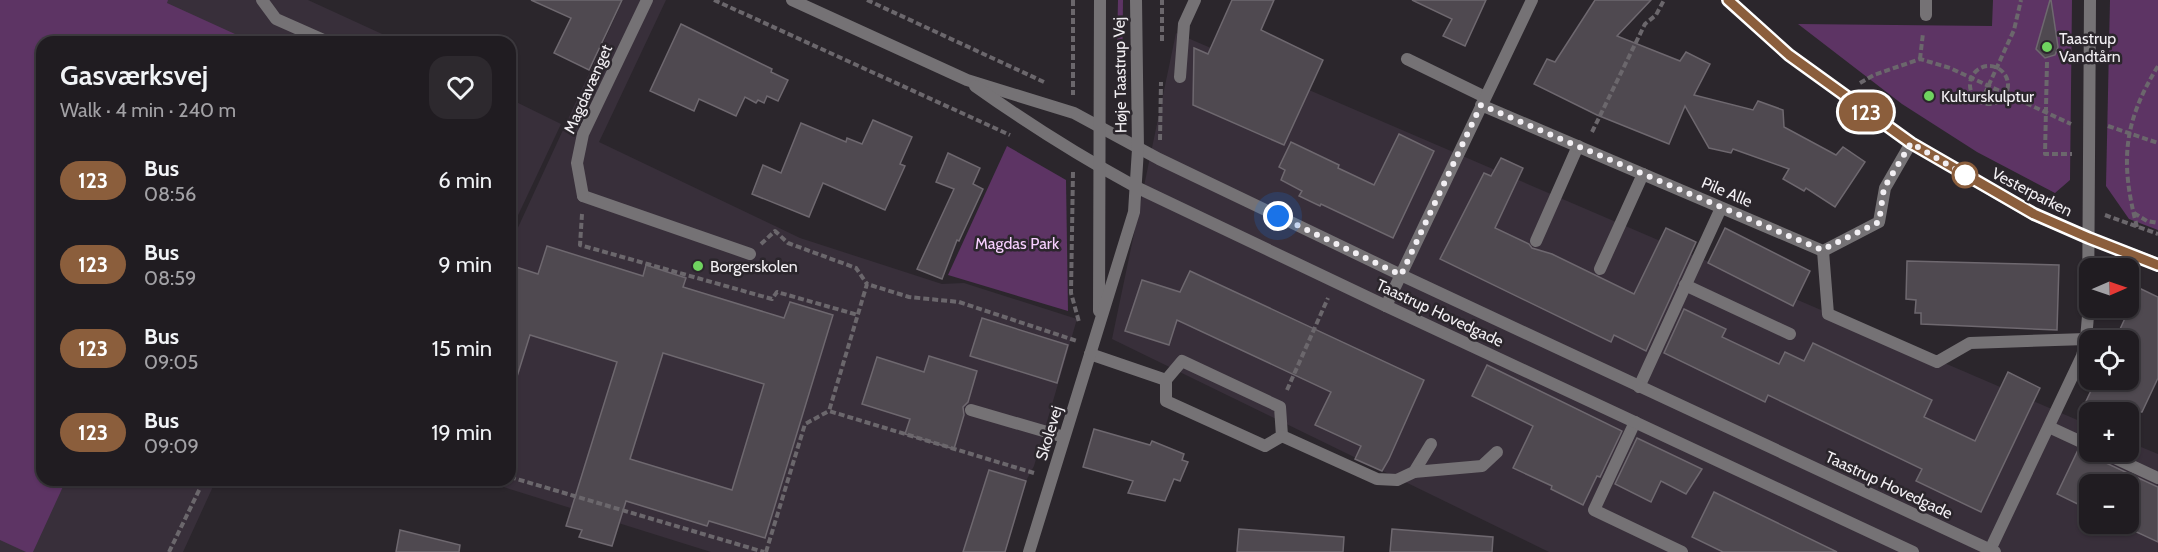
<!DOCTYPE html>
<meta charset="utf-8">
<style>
body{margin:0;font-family:Cabin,sans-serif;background:#2d292e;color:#f1f3f6;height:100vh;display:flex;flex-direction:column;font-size:22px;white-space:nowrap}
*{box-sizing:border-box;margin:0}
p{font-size:20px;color:#a2a1a5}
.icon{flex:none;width:33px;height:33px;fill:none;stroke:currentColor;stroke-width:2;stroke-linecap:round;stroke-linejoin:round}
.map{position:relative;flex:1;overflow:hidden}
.details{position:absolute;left:36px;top:36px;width:480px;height:450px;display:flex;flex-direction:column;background:#201c21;border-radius:18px;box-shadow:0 2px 4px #0004,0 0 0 2px #3d3a3f}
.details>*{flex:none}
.badge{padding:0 12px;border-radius:20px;font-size:21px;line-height:39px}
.needle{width:39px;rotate:88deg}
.tools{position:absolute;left:2079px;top:258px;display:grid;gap:12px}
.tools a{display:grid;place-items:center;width:60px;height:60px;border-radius:12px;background:#201c21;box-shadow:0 2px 4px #0004,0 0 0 2px #3d3a3f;font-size:30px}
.you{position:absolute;width:30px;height:30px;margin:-15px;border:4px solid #fff;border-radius:50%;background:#1a73e8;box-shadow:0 0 0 9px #1a73e833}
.map>.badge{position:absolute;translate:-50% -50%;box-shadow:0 0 0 3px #fff}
.round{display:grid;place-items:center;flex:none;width:63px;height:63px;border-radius:18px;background:#2d292e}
.head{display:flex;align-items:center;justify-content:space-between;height:102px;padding:0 24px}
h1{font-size:28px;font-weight:600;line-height:45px}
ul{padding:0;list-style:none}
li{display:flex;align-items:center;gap:18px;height:84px;padding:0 24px}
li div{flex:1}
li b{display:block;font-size:22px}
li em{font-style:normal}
li .badge{min-width:66px;font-weight:700;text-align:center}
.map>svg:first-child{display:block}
</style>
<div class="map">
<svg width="2158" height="552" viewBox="0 0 2158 552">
<rect width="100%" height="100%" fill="#2b262c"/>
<g fill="#382f3a" fill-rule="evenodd">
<polygon points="0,0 308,0 393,39 393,42 42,42 42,480 216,480 183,552 0,552"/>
<polygon points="623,0 666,0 599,142 800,238 942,284 964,283 1077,319 1034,466 1026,481 1005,552 711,552 481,480 510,480 510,233 515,234"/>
<path d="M1176 33 2089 425 2090 452H2128L2129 442 2158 454V552H1549L1112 339ZM2090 484H2128V524H2090Z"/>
<polygon points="510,99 561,124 512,228 510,228"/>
</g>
<g fill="#5d3464">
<polygon points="0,0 168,0 167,3 235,34 232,42 42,42 42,480 66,480 33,552 26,552 0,540"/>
<polygon points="1118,0 1123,0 1122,92 1116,90"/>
<polygon points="1993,0 2072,0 2070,180 2055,193 1977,152 1902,104 1798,24 1992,26"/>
<polygon points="2110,0 2158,0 2158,230 2129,219 2106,186"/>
<polygon points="1007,146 1066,180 1068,311 948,275"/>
</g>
<g fill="#4f4950" stroke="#6e686f" stroke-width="1.5" fill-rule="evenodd">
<polygon points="531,0 622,0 589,70 554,53 571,18"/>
<polygon points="1232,0 1274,0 1261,30 1323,60 1284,145 1193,105 1194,48 1208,54"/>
<polygon points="1412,0 1486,0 1465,46 1443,36 1452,19"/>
<polygon points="1595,0 1651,0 1617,36 1680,61 1686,52 1710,64 1694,95 1753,110 1758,101 1783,110 1784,127 1836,155 1843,147 1865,162 1835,207 1806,188 1804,191 1783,179 1789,169 1733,149 1731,153 1709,148 1685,106 1669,144 1597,115 1534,84 1547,59 1555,62"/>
<polygon points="2050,0 2051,0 2058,47 2055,55 2045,58 2036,49"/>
<polygon points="681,24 772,69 771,72 788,80 778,101 767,96 764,103 758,100 756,103 745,97 736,116 699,99 694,111 650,91"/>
<polygon points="873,120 912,137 900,164 905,166 885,210 823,183 809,217 752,194 763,165 781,173 801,123 846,142 847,138 862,144"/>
<polygon points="1399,134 1434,151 1393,238 1321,204 1320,206 1299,196 1302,191 1281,180 1285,170 1279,167 1291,142 1339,165 1338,168 1374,185"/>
<polygon points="948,153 980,168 973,184 983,189 959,241 957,240 942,279 917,269 954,189 936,182"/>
<polygon points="1501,158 1523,168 1495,228 1529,244 1532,248 1552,254 1634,294 1666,228 1696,242 1646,351 1614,335 1611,342 1440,259 1484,173 1491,176"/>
<polygon points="1725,228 1810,271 1793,306 1708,263"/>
<path d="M547 246 643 276 646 265 686 278 683 287 784 318 790 302 833 315 765 538 709 521 707 526 626 501 612 546 579 537 582 530 566 526 617 362 530 335 515 383H510V265L538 274ZM663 353 764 384 732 490 630 459Z"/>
<polygon points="1907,261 2059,265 2057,330 1921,324 1921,313 1915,313 1916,300 1906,299"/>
<polygon points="1190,271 1424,380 1389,459 1382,471 1355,459 1361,446 1315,425 1331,392 1177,320 1169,345 1125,331 1142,280 1180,292"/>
<polygon points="2139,288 2158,297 2158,378 2142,412 2081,412 2096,380 2128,380 2128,340 2115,340"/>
<polygon points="1684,309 1726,329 1722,337 1779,364 1785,352 1804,361 1813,343 1932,400 1924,417 1975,441 2008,372 2040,388 1981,512 1916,481 1922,469 1768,395 1765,402 1664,353"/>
<polygon points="982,318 1068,345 1057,383 970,356"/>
<polygon points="929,356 977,371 968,402 963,407 964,415 954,449 905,434 910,419 862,404 877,357 924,372"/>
<polygon points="1487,365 1622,431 1600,477 1597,476 1583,505 1551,489 1552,486 1513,468 1533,426 1472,396"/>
<polygon points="1094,429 1150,445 1152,441 1184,454 1182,460 1188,462 1180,481 1174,479 1165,501 1128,493 1133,481 1083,467"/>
<polygon points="1637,438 1702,469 1686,494 1661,481 1651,502 1615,484"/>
<polygon points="2078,450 2158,487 2158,542 2128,528 2128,484 2090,484 2090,510 2057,494"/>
<polygon points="989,470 1026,481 1005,552 963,552"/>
<polygon points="1714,492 1837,552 1723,552 1692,537"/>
<polygon points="1239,529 1344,537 1343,552 1237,552"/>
<polygon points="1392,529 1493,537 1492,552 1390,552"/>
<polygon points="400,530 460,545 459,552 396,552"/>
</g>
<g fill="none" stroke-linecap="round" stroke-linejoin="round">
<g stroke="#6b676c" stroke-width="4" stroke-dasharray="6 3" stroke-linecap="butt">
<polyline points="714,0 1010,135"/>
<polyline points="867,0 1044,82"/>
<polyline points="1073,0 1073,95"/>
<polyline points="1162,41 1162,0"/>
<polyline points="1920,59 1923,33"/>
<polyline points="2047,62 2045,154 2072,154"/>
<circle cx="1989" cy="85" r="19"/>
<polyline points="1860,83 1874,75 1920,59 1950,68 2071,124"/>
<polyline points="1981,102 2014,30 2021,0"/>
<polyline points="2108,126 2158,143"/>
<polyline points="1592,132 1645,24 1656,15 1664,0"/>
<polyline points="1160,140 1161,82"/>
<polyline points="1073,172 1071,293 1079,322"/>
<polyline points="2134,213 2147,221 2158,223"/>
<polyline points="582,214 580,245 772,299 777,292 858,315"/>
<polyline points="2105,215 2158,234"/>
<path d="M2137 227C2120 162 2123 123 2158 66"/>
<polyline points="761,244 775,231 788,243 856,268 867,284"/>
<polyline points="1287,390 1328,298"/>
<polyline points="1034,473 829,411 867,284 909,297 959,302 1077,341"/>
<polyline points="510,477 764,552"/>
<polyline points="169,552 204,480"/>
<polyline points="766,552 805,424 829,411"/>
</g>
<g stroke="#757275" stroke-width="12">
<polyline points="262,0 276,19 328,42"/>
<polyline points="1407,59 1485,97"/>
<polyline points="1180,77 1184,24 1195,0"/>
<polyline points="583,196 750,254"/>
<polyline points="1536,241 1578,146"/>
<polyline points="1823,251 1828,314 1937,362 1970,343 2086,339"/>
<polyline points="1600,269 1643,174"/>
<polyline points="1685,285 1790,334"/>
<polyline points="1090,354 1166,380"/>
<polygon points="1182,361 1280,407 1282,436 1265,446 1166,401 1166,380"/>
<polyline points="971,410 1064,437"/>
<polyline points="1635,422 1594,510 1682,552"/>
<polyline points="2049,427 2090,446"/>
<polyline points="1282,436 1377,479 1397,480 1414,472 1431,444"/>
<polyline points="2102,452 2158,478"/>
<polyline points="1414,472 1482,466 1497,452"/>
</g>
<g stroke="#757275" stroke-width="12">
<polyline points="1728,0 1789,55 1911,143 2034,215 2089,238 2158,264"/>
<polyline points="1926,0 1926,15"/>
<polyline points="1481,105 1823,251 1879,222 1885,188 1911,143"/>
<polyline points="583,196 577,163 583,134 647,0"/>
<polyline points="1386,306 1532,0"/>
<polyline points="1639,387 1721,208"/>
<polyline points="1989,552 2082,356 2086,339 2088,316 2090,0"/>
</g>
<g stroke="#757275" stroke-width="12">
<polyline points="792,0 967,80 1074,113 1159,159 1401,275 1995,552"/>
<path d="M975 86C1027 123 1081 157 1136 187L1386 306 1913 552"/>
<polyline points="1099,311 1100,0"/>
<polyline points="1029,552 1134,212 1138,149 1136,0"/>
</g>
</g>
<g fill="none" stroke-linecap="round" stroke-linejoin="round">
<g stroke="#fff" stroke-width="14">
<polyline id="line" points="1728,0 1789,55 1911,143 2034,214 2089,238 2158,265"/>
</g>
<use href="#line" stroke="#8b5e3c" stroke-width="9"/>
<polyline stroke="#f2eff3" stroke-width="6" stroke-dasharray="0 10.8" points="1278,216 1401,275 1481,105 1822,250 1879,222 1884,188 1911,143 1965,175"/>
</g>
<g fill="#6fd35f" stroke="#2b262c" stroke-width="2">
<circle cx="2047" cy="47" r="6"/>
<circle cx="1929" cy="96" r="6"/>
<circle cx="698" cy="266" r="6"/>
</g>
<circle fill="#fff" stroke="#8b5e3c" stroke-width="3" cx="1965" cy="175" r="12"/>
<g text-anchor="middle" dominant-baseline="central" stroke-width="5" stroke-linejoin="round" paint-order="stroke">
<g font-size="16" fill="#f2eff3" stroke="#2b262c" text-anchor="start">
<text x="2059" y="38">Taastrup<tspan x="2059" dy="18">Vandtårn</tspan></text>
<text x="1941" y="96">Kulturskulptur</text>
<text x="710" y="266">Borgerskolen</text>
</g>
<g font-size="16" fill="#f2eff3" stroke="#2b262c">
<text transform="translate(1120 75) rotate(-91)">Høje Taastrup Vej</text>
<text transform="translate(588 89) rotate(-66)">Magdavænget</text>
<text transform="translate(1727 192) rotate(23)">Pile Alle</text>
<text transform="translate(2032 192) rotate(27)">Vesterparken</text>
<text transform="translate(1440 313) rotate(25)">Taastrup Hovedgade</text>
<text transform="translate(1049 433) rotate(-73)">Skolevej</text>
<text transform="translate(1889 485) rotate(25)">Taastrup Hovedgade</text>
</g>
<g font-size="16" fill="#f7cfff" stroke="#2b262c">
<text x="1017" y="243">Magdas Park</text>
</g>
</g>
</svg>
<div class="tools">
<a><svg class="needle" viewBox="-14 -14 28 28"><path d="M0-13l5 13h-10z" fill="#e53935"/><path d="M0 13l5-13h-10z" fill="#a2a1a5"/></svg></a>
<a><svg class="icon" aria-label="locate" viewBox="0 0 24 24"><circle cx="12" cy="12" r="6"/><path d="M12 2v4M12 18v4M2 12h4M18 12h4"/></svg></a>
<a>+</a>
<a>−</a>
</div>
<div class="you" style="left:1278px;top:216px"></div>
<b class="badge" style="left:1866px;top:112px;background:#8b5e3c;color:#fff">123</b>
<section class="details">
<div class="head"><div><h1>Gasværksvej</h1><p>Walk · 4 min · 240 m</p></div><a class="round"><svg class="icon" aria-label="heart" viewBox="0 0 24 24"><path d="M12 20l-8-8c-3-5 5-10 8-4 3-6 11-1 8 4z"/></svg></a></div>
<ul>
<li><span class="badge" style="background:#8b5e3c;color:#fff">123</span><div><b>Bus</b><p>08:56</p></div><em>6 min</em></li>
<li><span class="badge" style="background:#8b5e3c;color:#fff">123</span><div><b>Bus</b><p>08:59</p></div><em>9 min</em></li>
<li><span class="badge" style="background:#8b5e3c;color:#fff">123</span><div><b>Bus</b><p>09:05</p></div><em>15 min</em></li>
<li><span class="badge" style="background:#8b5e3c;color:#fff">123</span><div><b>Bus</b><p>09:09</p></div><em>19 min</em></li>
</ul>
</section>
</div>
